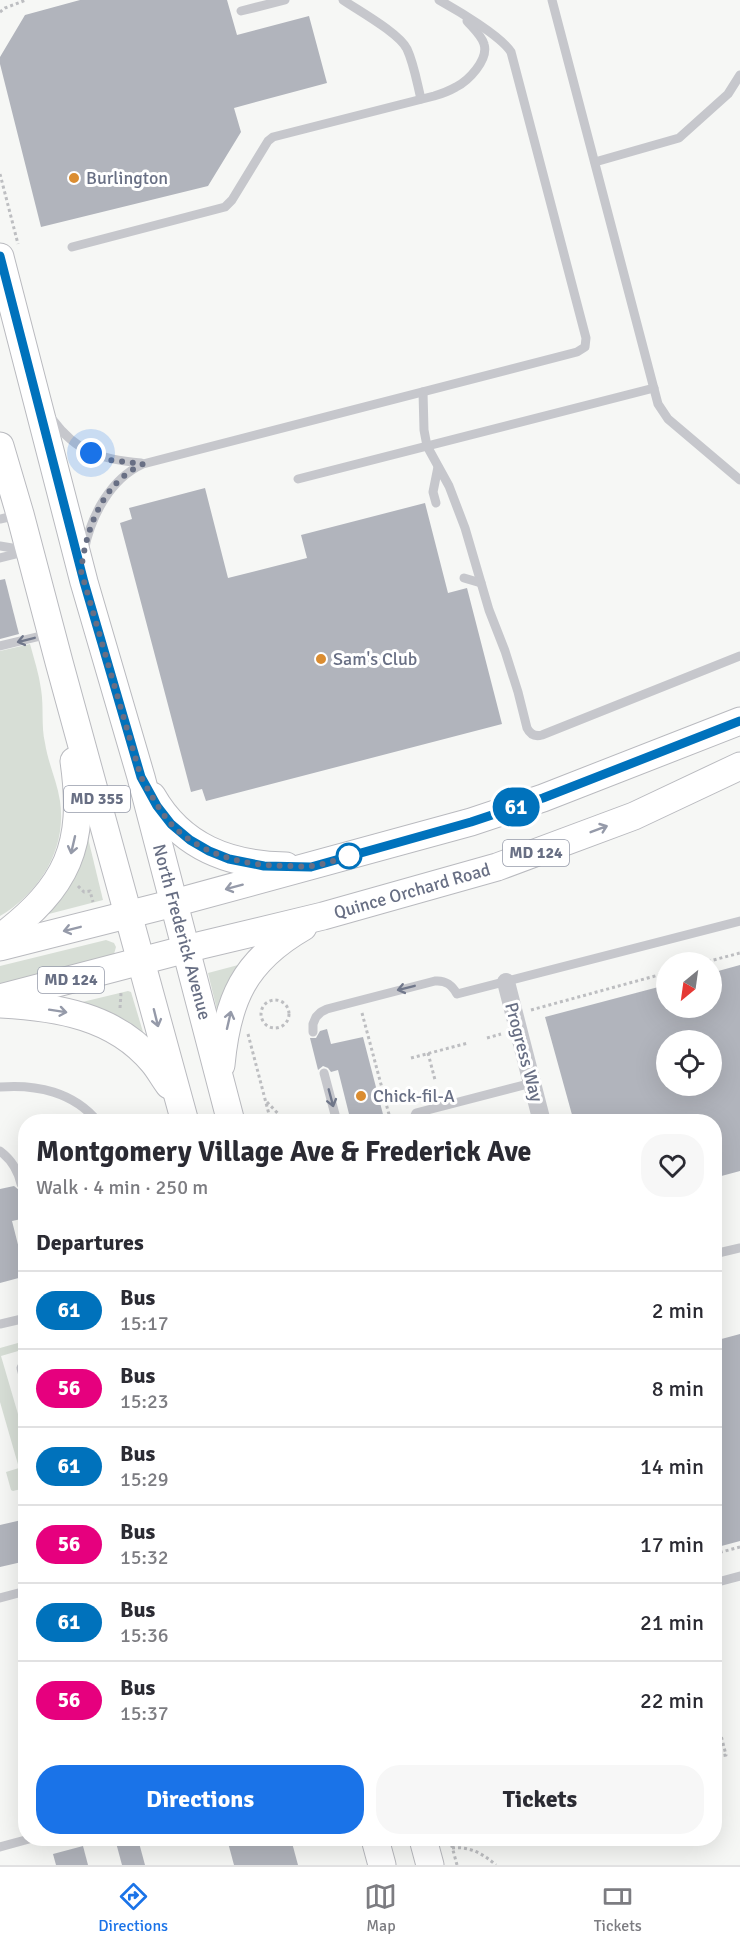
<!DOCTYPE html>
<meta charset="utf-8">
<style>
body{margin:0;font-family:Signika,sans-serif;background:#f7f7f7;color:#2b2b33;height:100vh;display:flex;flex-direction:column;font-size:22px;white-space:nowrap}
*{box-sizing:border-box;margin:0}
p{font-size:20px;color:#7c7c81}
.icon{flex:none;width:33px;height:33px;fill:none;stroke:currentColor;stroke-width:2;stroke-linecap:round;stroke-linejoin:round}
.map{position:relative;flex:1;overflow:hidden}
.drawer{position:absolute;left:18px;top:1114px;width:704px;height:732px;display:flex;flex-direction:column;background:#fff;border-radius:24px;box-shadow:0 6px 24px #0002}
.drawer>*{flex:none}
.badge{padding:0 12px;border-radius:20px;font-size:21px;line-height:39px}
.needle{width:39px;rotate:209deg}
.controls{position:absolute;left:656px;top:952px;display:grid;gap:12px}
.controls a{display:grid;place-items:center;width:66px;height:66px;border-radius:50%;background:#fff;box-shadow:0 6px 24px #0002;font-size:30px}
.you{position:absolute;width:30px;height:30px;margin:-15px;border:4px solid #fff;border-radius:50%;background:#1a73e8;box-shadow:0 0 0 9px #1a73e833}
.map>.badge{position:absolute;translate:-50% -50%;box-shadow:0 0 0 3px #fff}
h2{padding:0 18px;font-size:22px;line-height:54px}
.round{display:grid;place-items:center;flex:none;width:63px;height:63px;border-radius:24px;background:#f7f7f7}
.head{display:flex;align-items:center;justify-content:space-between;height:102px;padding:0 18px}
h1{font-size:28px;font-weight:700;line-height:45px}
.action{display:flex;gap:12px;margin-top:auto;padding:12px 18px}
.action a{flex:1;height:69px;border-radius:24px;background:#1a73e8;color:#fff;font-size:24px;font-weight:700;line-height:69px;text-align:center}
.action a+a{background:#f7f7f7;color:#2b2b33}
ul{padding:0;list-style:none}
li{display:flex;align-items:center;gap:18px;height:78px;padding:0 18px;border-top:2px solid #e1e1e2}
li div{flex:1}
li b{display:block;font-size:22px}
li em{font-style:normal}
li .badge{min-width:66px;font-weight:700;text-align:center}
.menu{display:flex;justify-content:space-around;align-items:center;height:84px;border-top:2px solid #e1e1e2;background:#fff;font-size:16px;color:#7c7c81}
.menu a{display:grid;justify-items:center;gap:3px}
.menu .selected{color:#1a73e8}
.map>svg:first-child{display:block}
</style>
<div class="map">
<svg width="740" height="1865" viewBox="0 0 740 1865">
<rect width="100%" height="100%" fill="#f6f7f5"/>
<g fill="#d7ded6">
<path d="M30 644C34 659 39 674 41 689 44 707 41 726 45 743 48 763 57 781 60 801 67 849 40 892 0 916V651Z"/>
<polygon points="87,834 103,900 41,916"/>
<polygon points="106,940 114,943 116,947 114,954 0,985 0,966"/>
<polygon points="242,964 218,1014 208,973"/>
<polygon points="128,991 131,992 146,1042 74,1004"/>
<polygon points="25,1341 25,1349 1,1356 25,1438 25,1488 13,1491 11,1490 6,1472 19,1468 0,1402 0,1348"/>
</g>
<g fill="#b1b4bc" fill-rule="evenodd">
<polygon points="80,0 227,0 237,35 309,16 327,83 234,108 241,132 208,186 41,227 0,64 0,57 25,15"/>
<polygon points="205,488 228,578 307,558 301,535 425,503 448,593 467,588 502,724 206,801 202,789 191,792 120,523 132,519 129,508"/>
<polygon points="5,579 19,634 0,639 0,580"/>
<path d="M740 965V1171L714 1178V1122H574L545 1017 666 985V1008H711V973ZM666 1041H711V1086H666Z"/>
<polygon points="327,1029 331,1044 363,1037 385,1122 351,1122 338,1070 331,1072 328,1068 323,1066 318,1070 310,1038 316,1038 320,1031"/>
<polygon points="14,1186 19,1190 26,1189 26,1218 12,1221 26,1276 0,1283 0,1189"/>
<polygon points="740,1334 740,1541 714,1548 714,1341"/>
<polygon points="26,1519 26,1561 0,1567 0,1525"/>
<polygon points="115,1839 138,1839 145,1865 122,1865"/>
<polygon points="227,1839 291,1839 298,1865 234,1865"/>
<polygon points="83,1846 88,1865 56,1865 53,1854"/>
</g>
<g fill="none" stroke-linecap="round" stroke-linejoin="round">
<g stroke="#b9babf" stroke-width="29">
<g id="primary">
<polyline points="0,257 84,582 141,777 231,1122"/>
<polyline points="0,446 20,514 59,662 185,1122"/>
<path d="M152 796C181 847 229 865 286 866"/>
<path d="M0 938C68 886 86 846 74 761"/>
<polyline points="0,947 174,903 471,822 543,798 740,721"/>
<polyline points="0,998 202,945 323,916 497,867 634,816 740,766"/>
<path d="M1 1004C57 1007 115 1016 153 1062 159 1069 163 1077 169 1085"/>
<path d="M221 1065C227 1000 244 961 303 927"/>
<polyline points="375,1839 382,1865"/>
<polyline points="423,1839 430,1865"/>
</g>
</g>
<g stroke="#bdbec1" stroke-width="3" stroke-dasharray="3 3" stroke-linecap="butt">
<polyline points="0,12 5,8 26,0"/>
<polyline points="0,174 18,244"/>
<polyline points="78,886 84,892 90,891 93,902"/>
<polyline points="702,963 740,953"/>
<circle cx="275" cy="1014" r="14"/>
<polyline points="120,1008 121,993"/>
<polyline points="531,1010 666,973"/>
<polyline points="362,1013 391,1122"/>
<polyline points="248,1034 271,1122"/>
<polyline points="487,1038 501,1034"/>
<polyline points="428,1053 435,1080"/>
<polyline points="411,1058 468,1043"/>
<polyline points="267,1102 286,1122"/>
<polyline points="714,1554 740,1547"/>
<polyline points="714,1708 726,1755 714,1757"/>
<polyline points="450,1839 457,1865"/>
<polyline points="452,1847 457,1839"/>
<path d="M452 1848C470 1846 483 1854 496 1865"/>
</g>
<g stroke="#c6c7cc" stroke-width="9">
<path d="M343 0C359 11 399 33 407 49 414 64 417 83 421 99"/>
<polyline points="552,0 658,404 668,419 740,480"/>
<polyline points="241,11 285,0"/>
<polyline points="595,162 679,138 728,94 740,75"/>
<path d="M72 247 225 207 232 200 268 141 273 137 434 96C441 94 449 91 456 87 468 81 489 60 484 44 482 36 472 27 467 21"/>
<path d="M423 392 424 430 427 446 449 486 465 528 489 610 505 651 518 692 527 728C530 734 535 737 542 735L740 656"/>
<path d="M52 419C77 453 101 459 141 463"/>
<polyline points="298,479 654,388"/>
<polyline points="436,503 433,492 438,467"/>
<polyline points="0,519 18,515"/>
<polyline points="0,546 24,550"/>
<path d="M84 551C91 516 110 479 143 464L577 352 585 347 586 338 511 52C501 36 457 10 439 0"/>
<polyline points="0,558 28,551"/>
<polyline points="464,578 481,583"/>
<polyline points="0,646 49,634"/>
<path d="M313 1032V1024L316 1017 321 1012 327 1009 435 981C446 980 452 985 457 994L740 921"/>
<polyline points="324,1073 337,1122"/>
<path d="M0 1087C36 1084 74 1092 98 1122"/>
<polyline points="412,1122 416,1113 532,1083"/>
<path d="M0 1151C12 1160 18 1170 21 1184"/>
<polyline points="714,1254 740,1248"/>
<polyline points="0,1324 26,1318"/>
<polyline points="26,1359 21,1368 26,1387"/>
<polyline points="714,1583 740,1576"/>
<polyline points="0,1598 26,1591"/>
<polyline points="0,1847 29,1839"/>
</g>
<polyline stroke="#c6c7cc" stroke-width="18" points="506,982 542,1122"/>
<use href="#primary" stroke="#fff" stroke-width="27"/>
</g>
<defs><path id="oneway-shaft" d="M-6 0H5M1.5-3L5.5 0L1.5 3" fill="none" stroke-width="1.6" stroke-linecap="round" stroke-linejoin="round" transform="scale(1.5)"/></defs>
<g stroke="#71788b">
<use href="#oneway-shaft" transform="translate(26 640) rotate(166)"/>
<use href="#oneway-shaft" transform="translate(406 988) rotate(166)"/>
<use href="#oneway-shaft" transform="translate(331 1098) rotate(75)"/>
</g>
<g stroke="#959aa9">
<use href="#oneway-shaft" transform="translate(599 829) rotate(-21)"/>
<use href="#oneway-shaft" transform="translate(73 845) rotate(103)"/>
<use href="#oneway-shaft" transform="translate(234 887) rotate(165)"/>
<use href="#oneway-shaft" transform="translate(72 929) rotate(166)"/>
<use href="#oneway-shaft" transform="translate(58 1011) rotate(9)"/>
<use href="#oneway-shaft" transform="translate(156 1018) rotate(76)"/>
<use href="#oneway-shaft" transform="translate(229 1020) rotate(-77)"/>
</g>
<g fill="none" stroke-linecap="round" stroke-linejoin="round">
<g stroke="#fff" stroke-width="14">
<polyline id="line" points="0,256 84,582 141,777 157,806 171,824 190,840 209,851 229,859 264,866 311,867 471,822 543,798 740,721"/>
</g>
<use href="#line" stroke="#0072bc" stroke-width="9"/>
<path stroke="#686f84" stroke-width="6" stroke-dasharray="0 10.8" d="M91 453 110 460 143 464C102 483 86 529 81 571L141 777C150 793 159 810 171 824 202 856 246 866 288 866 296 866 304 867 311 866 323 865 341 858 349 856"/>
</g>
<g fill="#db8d31" stroke="#fff" stroke-width="2">
<circle cx="74" cy="178" r="6"/>
<circle cx="321" cy="659" r="6"/>
<circle cx="361" cy="1096" r="6"/>
</g>
<circle fill="#fff" stroke="#0072bc" stroke-width="3" cx="349" cy="856" r="12"/>
<g text-anchor="middle" dominant-baseline="central" stroke-width="6" stroke-linejoin="round" paint-order="stroke">
<g fill="#fff" stroke="#959aa9" stroke-width="1.5">
<rect x="64" y="786" width="66" height="26" rx="4.5"/>
<rect x="503" y="840" width="66" height="26" rx="4.5"/>
<rect x="38" y="967" width="66" height="26" rx="4.5"/>
</g>
<g font-size="16" font-weight="bold" fill="#686f84">
<text x="97" y="799">MD 355</text>
<text x="536" y="853">MD 124</text>
<text x="71" y="980">MD 124</text>
</g>
<g font-size="18" fill="#686f84" stroke="#fff" text-anchor="start">
<text x="86" y="178">Burlington</text>
<text x="333" y="659">Sam's Club</text>
<text x="373" y="1096">Chick-fil-A</text>
</g>
<g font-size="18" fill="#686f84" stroke="#fff">
<text transform="translate(412 891) rotate(-16)">Quince Orchard Road</text>
<text transform="translate(182 932) rotate(75)">North Frederick Avenue</text>
<text transform="translate(524 1052) rotate(75)">Progress Way</text>
</g>
</g>
</svg>
<div class="controls">
<a><svg class="needle" viewBox="-14 -14 28 28"><path d="M0-13l5 13h-10z" fill="#e53935"/><path d="M0 13l5-13h-10z" fill="#7c7c81"/></svg></a>
<a><svg class="icon" aria-label="locate" viewBox="0 0 24 24"><circle cx="12" cy="12" r="6"/><path d="M12 2v4M12 18v4M2 12h4M18 12h4"/></svg></a>
</div>
<div class="you" style="left:91px;top:453px"></div>
<b class="badge" style="left:516px;top:807px;background:#0072bc;color:#fff">61</b>
<section class="drawer">
<div class="head"><div><h1>Montgomery Village Ave &amp; Frederick Ave</h1><p>Walk · 4 min · 250 m</p></div><a class="round"><svg class="icon" aria-label="heart" viewBox="0 0 24 24"><path d="M12 20l-8-8c-3-5 5-10 8-4 3-6 11-1 8 4z"/></svg></a></div>
<h2>Departures</h2>
<ul>
<li><span class="badge" style="background:#0072bc;color:#fff">61</span><div><b>Bus</b><p>15:17</p></div><em>2 min</em></li>
<li><span class="badge" style="background:#e6007e;color:#fff">56</span><div><b>Bus</b><p>15:23</p></div><em>8 min</em></li>
<li><span class="badge" style="background:#0072bc;color:#fff">61</span><div><b>Bus</b><p>15:29</p></div><em>14 min</em></li>
<li><span class="badge" style="background:#e6007e;color:#fff">56</span><div><b>Bus</b><p>15:32</p></div><em>17 min</em></li>
<li><span class="badge" style="background:#0072bc;color:#fff">61</span><div><b>Bus</b><p>15:36</p></div><em>21 min</em></li>
<li><span class="badge" style="background:#e6007e;color:#fff">56</span><div><b>Bus</b><p>15:37</p></div><em>22 min</em></li>
</ul>
<div class="action"><a>Directions</a><a>Tickets</a></div>
</section>
</div>
<nav class="menu">
<a class="selected"><svg class="icon" aria-label="directions" viewBox="0 0 24 24"><path d="M12 3l9 9-9 9-9-9zM9 14v-3h6M13 9l2 2-2 2"/></svg>Directions</a>
<a><svg class="icon" aria-label="map" viewBox="0 0 24 24"><path d="M3 6l6-2 6 2 6-2v14l-6 2-6-2-6 2zM9 4v14M15 6v14"/></svg>Map</a>
<a><svg class="icon" aria-label="tickets" viewBox="0 0 24 24"><path d="M3 7h18v10H3zM15 7v10"/></svg>Tickets</a>
</nav>
